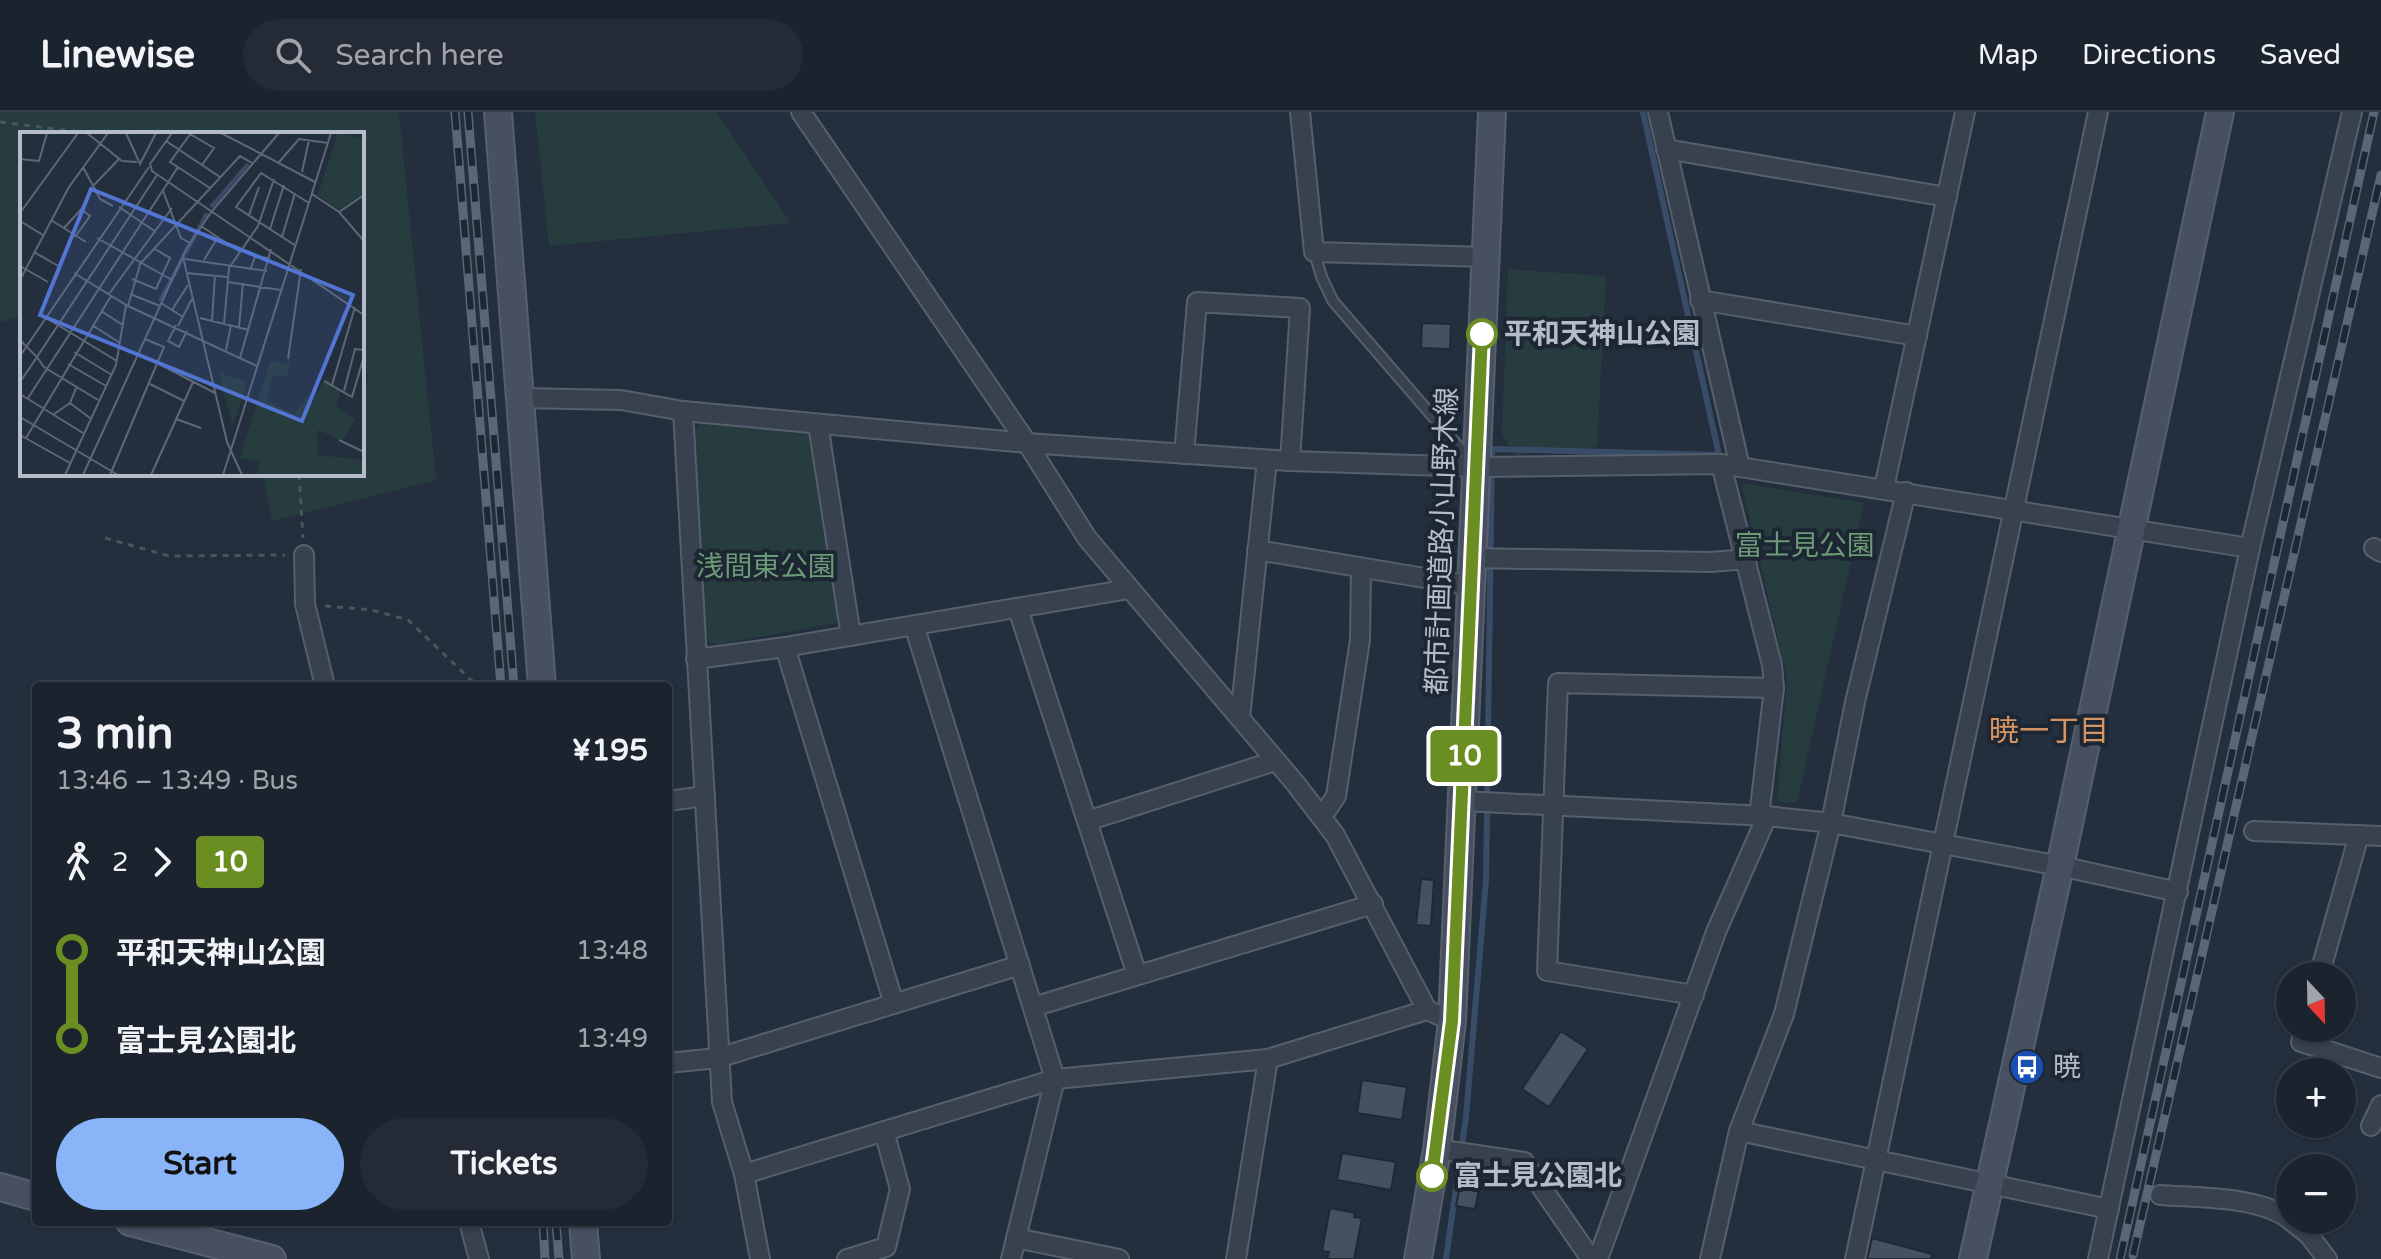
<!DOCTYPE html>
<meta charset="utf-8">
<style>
body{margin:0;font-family:"Varela Round","Noto Sans JP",sans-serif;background:#242b36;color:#f1f3f6;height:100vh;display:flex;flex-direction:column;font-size:30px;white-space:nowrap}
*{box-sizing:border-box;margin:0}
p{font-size:26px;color:#a0a4aa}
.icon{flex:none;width:44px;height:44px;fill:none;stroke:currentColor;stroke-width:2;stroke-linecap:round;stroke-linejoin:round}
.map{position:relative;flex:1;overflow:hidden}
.panel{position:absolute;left:32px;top:570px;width:640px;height:544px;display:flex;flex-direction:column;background:#1b232e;border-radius:8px;box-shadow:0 2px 6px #0004,0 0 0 2px #39404a}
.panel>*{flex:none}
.badge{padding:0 16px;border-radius:6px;font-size:28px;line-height:52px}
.needle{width:52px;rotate:158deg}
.buttons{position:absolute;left:2276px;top:850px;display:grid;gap:16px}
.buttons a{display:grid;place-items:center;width:80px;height:80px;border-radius:50%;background:#1b232e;box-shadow:0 2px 6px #0004,0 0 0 2px #39404a;font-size:40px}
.map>.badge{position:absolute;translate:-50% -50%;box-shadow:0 0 0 4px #fff}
.legs{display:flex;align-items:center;gap:12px;height:88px;padding:0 24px;font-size:26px}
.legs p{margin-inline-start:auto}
.summary{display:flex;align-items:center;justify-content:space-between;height:136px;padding:0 24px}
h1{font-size:44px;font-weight:700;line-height:60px}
.primary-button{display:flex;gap:16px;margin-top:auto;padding:16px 24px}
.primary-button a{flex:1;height:92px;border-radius:48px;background:#8ab4f8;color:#111;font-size:32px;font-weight:700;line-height:92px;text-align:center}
.primary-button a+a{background:#242b36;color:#f1f3f6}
ul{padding:0 24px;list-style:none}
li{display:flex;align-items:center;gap:28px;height:88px;font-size:30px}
li i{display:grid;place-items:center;width:12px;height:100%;margin:0 10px;background:currentColor}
li i::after{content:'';width:20px;height:20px;margin:-10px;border:6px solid;border-radius:50%;background:#1b232e}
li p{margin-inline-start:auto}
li:first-child i{background:linear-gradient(#0000 50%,currentColor 0)}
li:last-child i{background:linear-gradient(currentColor 50%,#0000 0)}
header{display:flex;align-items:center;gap:48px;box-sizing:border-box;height:112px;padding:0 40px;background:#1b232e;border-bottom:2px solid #39404a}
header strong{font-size:38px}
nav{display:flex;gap:44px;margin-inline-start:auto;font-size:28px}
.search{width:560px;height:72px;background:#242b36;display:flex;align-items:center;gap:20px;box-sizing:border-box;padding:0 28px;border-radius:44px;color:#a0a4aa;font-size:30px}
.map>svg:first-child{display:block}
</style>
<header>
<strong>Linewise</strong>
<div class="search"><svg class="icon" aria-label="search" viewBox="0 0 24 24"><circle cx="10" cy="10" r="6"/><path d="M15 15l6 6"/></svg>Search here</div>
<nav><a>Map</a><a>Directions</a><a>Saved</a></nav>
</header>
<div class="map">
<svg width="2381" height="1147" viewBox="0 0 2381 1147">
<rect width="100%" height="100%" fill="#242f3e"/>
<g fill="#263c3f">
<polygon points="0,0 399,0 436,368 272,409 263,362 362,362 362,272 368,270 362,230 362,22 22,22 22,205 0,210"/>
<polygon points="535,0 717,0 791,111 549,134"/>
<polygon points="1508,157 1606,164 1597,335 1515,343 1502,322"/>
<polygon points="701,310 809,321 842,510 715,533 706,527 692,322"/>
<polygon points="1741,371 1864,391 1797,691 1777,690 1787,566"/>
</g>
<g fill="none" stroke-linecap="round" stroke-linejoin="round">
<polyline stroke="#394c67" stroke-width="6" points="1446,1147 1466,1005 1486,768 1492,337 1719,343 1643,0"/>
</g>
<g fill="#455162" stroke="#1f2835" stroke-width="2">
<polygon points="1422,211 1451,212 1450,237 1421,236"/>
<polygon points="1421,767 1434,768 1431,814 1416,813"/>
<polygon points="1561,919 1588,937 1549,995 1522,977"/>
<polygon points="1362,968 1407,975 1402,1008 1357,1001"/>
<polygon points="1342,1041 1396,1050 1391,1078 1337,1068"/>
<polygon points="1463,1058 1482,1062 1475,1097 1456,1094"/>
<polygon points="1330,1096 1355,1101 1354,1105 1362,1106 1354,1147 1327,1147 1329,1140 1322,1139"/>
<polygon points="1872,1126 1932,1142 1931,1147 1867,1147"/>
</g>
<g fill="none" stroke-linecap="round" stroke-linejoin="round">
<g stroke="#565f6c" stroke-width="13">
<polyline id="lane" points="1314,140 1322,166 1333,189 1472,350"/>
</g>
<g stroke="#565f6c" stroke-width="22">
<g id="street">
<polyline points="801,0 1027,331 1087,426 1295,671 1335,723 1427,898 1452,909"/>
<polyline points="1300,0 1314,140 1486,145"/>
<polyline points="1658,0 1740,355"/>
<polyline points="1666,37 1947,85"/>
<polyline points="1700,188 1917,224"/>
<polyline points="521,286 621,288 683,299 1027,331 1290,349 1477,355 1721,352 2250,436"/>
<polyline points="683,299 722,990 744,1062 760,1147"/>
<polyline points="818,312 851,524"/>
<polyline points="1184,342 1197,190 1300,196 1290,349"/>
<polyline points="1721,352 1772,553 1774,576 1759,705"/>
<polyline points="1884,376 1965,0"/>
<polyline points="2374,436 2381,440"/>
<polyline points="1257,438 1472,474"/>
<polyline points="304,443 305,492 325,574"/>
<polyline points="1473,446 1711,450 1747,447"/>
<polyline points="1018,497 1137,863"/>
<polyline points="914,513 1055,967 1011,1147"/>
<polyline points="785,535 894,892"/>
<polyline points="696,547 785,535 1129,477"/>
<polyline points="1240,606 1267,348"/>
<polyline points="668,689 705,684"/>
<polyline points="1462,689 1767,704 1831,711 2060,754 2178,780"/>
<polyline points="1322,705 1336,684 1360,528 1361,456"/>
<polyline points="1087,709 1275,649"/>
<polyline points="2254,719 2381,724"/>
<polyline points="2319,864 2359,723"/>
<polyline points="1694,883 1547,859 1558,571 1774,576"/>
<polyline points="1033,895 1373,792"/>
<polyline points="2305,916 2301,930 2381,956"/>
<polyline points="668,951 718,946 1020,853"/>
<polyline points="2371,1014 2381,993"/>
<polyline points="1739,1019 2109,1097"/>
<polyline points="1437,1037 1524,1050 1591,1147"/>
<polyline points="744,1062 1055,967 1268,947 1427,898"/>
<path d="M2160 1083C2197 1086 2261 1084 2290 1108"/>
<polyline points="2290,1108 2309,1123 2327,1147"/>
<polyline points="469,1110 479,1147"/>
<polyline points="1016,1126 1119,1147"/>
<polyline points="847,1147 886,1135 900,1077 884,1019"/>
<polyline points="1236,1147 1268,947"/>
<polyline points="1598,1147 1716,820 1767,704"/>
<polyline points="1710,1147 1739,1019 1784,902 1831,711 1855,590 1906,380"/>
<polyline points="1855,1147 2098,0"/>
<polyline points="2098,1147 2250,436 2352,0"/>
</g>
</g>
<g stroke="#565f6c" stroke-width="30">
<g id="secondary">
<polyline points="498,0 542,574"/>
<polyline points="0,1075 36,1085"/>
<polyline points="130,1110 272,1147"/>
<polyline points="583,1110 586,1147"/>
<polyline points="1418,1147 1437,1037 1452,909 1492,0"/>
<polyline points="1973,1147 2060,754 2220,0"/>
</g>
</g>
<g stroke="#44595c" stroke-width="3" stroke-dasharray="6 6" stroke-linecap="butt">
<polyline points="0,10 96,22"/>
<polyline points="299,362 303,426"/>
<polyline points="105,426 169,444 285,443"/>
<polyline points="325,494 372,498 408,508 471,568 482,574"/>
</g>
<use href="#lane" stroke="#38414e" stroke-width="9"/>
<use href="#street" stroke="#38414e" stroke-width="18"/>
<use href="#secondary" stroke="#465061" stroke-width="26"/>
<g stroke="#5a6575" stroke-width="9">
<g id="rail">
<polyline points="455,0 501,574"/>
<polyline points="468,0 514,574"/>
<polyline points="543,1110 545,1147"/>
<polyline points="556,1110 559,1147"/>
<polyline points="2133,1143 2381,63"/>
<polyline points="2120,1147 2374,0"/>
</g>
</g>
<use href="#rail" stroke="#1d2633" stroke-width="6" stroke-dasharray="18" stroke-linecap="butt"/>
</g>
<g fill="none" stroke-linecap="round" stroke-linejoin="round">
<g stroke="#fff" stroke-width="18">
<polyline id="line-1" points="1432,1064 1452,909 1482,222"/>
</g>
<use href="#line-1" stroke="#6b8e23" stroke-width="12"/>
</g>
<defs>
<g id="bus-disc" transform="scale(1.8)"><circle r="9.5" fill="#1a4fb4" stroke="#1d2633"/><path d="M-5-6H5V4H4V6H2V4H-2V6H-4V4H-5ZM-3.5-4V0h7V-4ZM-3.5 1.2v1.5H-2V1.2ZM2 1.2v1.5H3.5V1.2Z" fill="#fff"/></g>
</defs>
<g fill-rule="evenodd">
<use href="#bus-disc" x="2027" y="955"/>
</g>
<g fill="#fff" stroke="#6b8e23" stroke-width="4">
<circle cx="1482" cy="222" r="14"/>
<circle cx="1432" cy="1064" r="14"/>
</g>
<g text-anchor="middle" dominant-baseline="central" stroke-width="8" stroke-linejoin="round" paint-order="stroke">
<g font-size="28" font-weight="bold" fill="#b4bcc9" stroke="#1d2633" text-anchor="start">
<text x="1504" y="222">平和天神山公園</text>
<text x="1454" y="1064">富士見公園北</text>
</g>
<g font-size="28" fill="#b4bcc9" stroke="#1d2633">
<text transform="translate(1442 429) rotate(-88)">都市計画道路小山野木線</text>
</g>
<g font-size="28" fill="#6b9a76" stroke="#1d2633">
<text x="1805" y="434">富士見公園</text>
<text x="766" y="455">浅間東公園</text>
</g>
<g font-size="28" fill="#b4bcc9" stroke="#1d2633" text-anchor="start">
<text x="2053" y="955">暁</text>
</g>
<g font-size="30" fill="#d59563" stroke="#1d2633">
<text x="2049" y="619">暁一丁目</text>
</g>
</g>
<g transform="translate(20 20)">
<rect width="344" height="344" fill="#242f3e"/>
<path d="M318 1 344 7V62L318 78 298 63ZM250 229 270 232 267 245 253 243 247 269 275 282 286 265 294 266 306 246 321 258 316 275 335 287 323 308 297 298 298 323 344 328V343H237L240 330 220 326ZM200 241 227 250 213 294 202 255Z" fill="#263c3f"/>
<path fill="none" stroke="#394c67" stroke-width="4" d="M191 75 228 32M140 169 187 81"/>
<path fill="none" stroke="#5e6776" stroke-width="2" d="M67 1 102 29 117 30M106 1 120 32 136 1M152 1 130 32 132 39 344 183M171 1 150 30 190 56M201 1 295 50M170 2 194 16 182 33M146 9 200 45M0 27 19 29 27 1M259 30 279 7 308 11M63 35 80 67 93 74M282 40 289 8M74 53 99 27M143 59 161 106 170 111M292 62 319 80 344 109M99 75 136 100M319 80 344 63M0 81 58 1M229 83 239 55M31 88 66 110M0 89 23 103M181 94 220 120M44 96 66 72M250 97 264 53M55 105 70 84 61 77M262 105 275 61M77 106 152 148M276 114 216 75 241 41 289 71M14 120 40 135M163 125 207 310 222 343M165 127 247 139M184 128 198 105M119 133 220 24 232 31M0 134 28 150M230 138 235 125 250 126M54 141 108 174 237 234M166 141 208 145M112 147 136 157 150 126 135 117M0 148 49 55 88 1M208 150 261 158M89 162 152 76M110 162 140 174M141 171 163 185M108 174 120 133M152 178 168 153M81 179 103 193M23 184 97 229M180 186 229 198M192 189 195 143M204 192 209 136 238 94 254 47M72 193 100 211M156 193 148 209 159 215 167 199M158 194 172 167M219 195 223 151M0 208 17 225 0 250M206 218 211 193M54 220 92 243M0 224 129 35M220 226 251 117M268 227 281 137M48 232 86 254M139 232 195 261M304 249 332 265 344 224M130 252 164 269M312 253 335 175M324 259 335 217 344 218M0 262 63 301M8 266 158 35M78 268 24 235 17 225 137 43M50 271 70 286M34 282 50 271 57 254M0 285 98 343M156 287 181 296M0 303 50 331M6 306 91 164M319 308 344 320M45 343 96 233 106 173M63 343 166 117 192 79 259 1M90 343 144 215 125 207M131 343 173 250M203 343 311 1"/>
<path fill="#5274d3" fill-opacity="0.15" stroke="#5274d3" stroke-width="4" d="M71 57 333 163 282 289 20 183Z"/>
<rect width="344" height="344" fill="none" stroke="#b4bcc9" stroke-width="4"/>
</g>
</svg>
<div class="buttons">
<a><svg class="needle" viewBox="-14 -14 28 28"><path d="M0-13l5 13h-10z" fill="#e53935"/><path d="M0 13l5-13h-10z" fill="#a0a4aa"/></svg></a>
<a>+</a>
<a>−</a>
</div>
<b class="badge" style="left:1464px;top:644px;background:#6b8e23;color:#fff">10</b>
<section class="panel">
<div class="summary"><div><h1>3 min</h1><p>13:46 – 13:49 · Bus</p></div><b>¥195</b></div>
<div class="legs"><svg class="icon" aria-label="walk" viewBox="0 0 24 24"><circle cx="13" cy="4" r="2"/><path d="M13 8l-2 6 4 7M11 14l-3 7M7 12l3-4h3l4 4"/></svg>2<svg class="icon" aria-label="forward" viewBox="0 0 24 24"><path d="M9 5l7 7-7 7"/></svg><b class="badge" style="background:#6b8e23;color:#fff">10</b></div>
<ul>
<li><i style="color:#6b8e23"></i><b>平和天神山公園</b><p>13:48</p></li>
<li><i style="color:#6b8e23"></i><b>富士見公園北</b><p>13:49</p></li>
</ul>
<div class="primary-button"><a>Start</a><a>Tickets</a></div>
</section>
</div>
